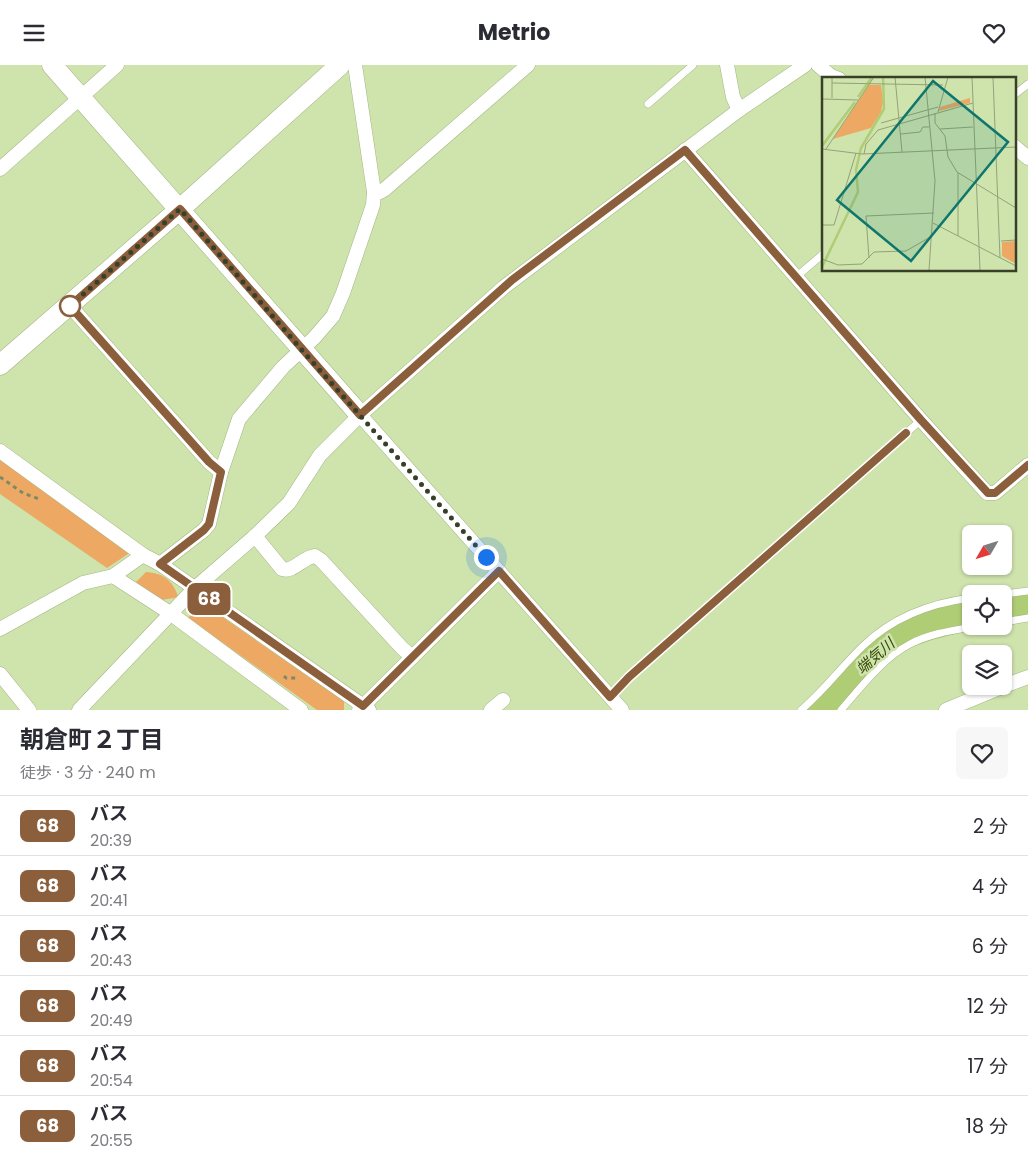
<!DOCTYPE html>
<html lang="ja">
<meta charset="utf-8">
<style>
body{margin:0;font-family:Poppins,"Noto Sans JP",sans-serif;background:#f7f7f7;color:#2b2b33;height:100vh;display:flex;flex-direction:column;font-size:19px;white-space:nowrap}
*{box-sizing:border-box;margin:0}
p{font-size:16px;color:#7c7c81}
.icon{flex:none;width:28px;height:28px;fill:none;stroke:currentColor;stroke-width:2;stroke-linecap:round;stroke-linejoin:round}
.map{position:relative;height:645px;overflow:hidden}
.side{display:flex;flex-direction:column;background:#fff;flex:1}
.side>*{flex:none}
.badge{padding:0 10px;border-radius:8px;font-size:18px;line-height:32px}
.needle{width:32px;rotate:231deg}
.controls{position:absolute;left:962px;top:460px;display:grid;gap:10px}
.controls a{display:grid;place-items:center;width:50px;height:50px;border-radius:8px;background:#fff;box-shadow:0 1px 4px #0004;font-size:25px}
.you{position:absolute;width:25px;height:25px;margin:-12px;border:4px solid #fff;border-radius:50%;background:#1a73e8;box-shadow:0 0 0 8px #1a73e833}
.map>.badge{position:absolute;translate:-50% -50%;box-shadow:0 0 0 2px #fff}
.round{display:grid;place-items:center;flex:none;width:52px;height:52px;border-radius:8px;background:#f7f7f7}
.headline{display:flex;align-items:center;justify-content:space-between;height:85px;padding:0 20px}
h1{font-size:24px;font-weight:700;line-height:38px}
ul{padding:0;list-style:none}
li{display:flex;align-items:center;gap:15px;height:60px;padding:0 20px;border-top:1px solid #e1e1e2}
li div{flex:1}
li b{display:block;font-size:19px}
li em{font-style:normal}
li .badge{min-width:55px;font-weight:700;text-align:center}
header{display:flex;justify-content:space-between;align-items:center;height:65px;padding:0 20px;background:#fff;font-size:22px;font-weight:700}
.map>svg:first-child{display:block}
</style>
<header><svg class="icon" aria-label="menu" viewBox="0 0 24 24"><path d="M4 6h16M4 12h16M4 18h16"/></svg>Metrio<svg class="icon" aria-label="heart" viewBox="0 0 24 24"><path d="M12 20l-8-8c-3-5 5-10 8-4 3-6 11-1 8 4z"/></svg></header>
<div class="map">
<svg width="1028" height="645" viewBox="0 0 1028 645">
<rect width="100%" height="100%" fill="#cfe3ad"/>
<g fill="#eda864">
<polygon points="0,393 131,487 107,503 0,429"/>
<path d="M146 507C163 508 172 515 178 531L174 533 161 535 136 517Z"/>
<polygon points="202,538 344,636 344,645 317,645 188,553"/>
</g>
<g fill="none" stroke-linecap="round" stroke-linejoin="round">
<g stroke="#afcd75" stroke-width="31">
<polyline points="1004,543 1028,538"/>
<polyline points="820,645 874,588 898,570 928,560 971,549"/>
</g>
<g stroke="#a4b683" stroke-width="8">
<g id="lane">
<polyline points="1014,30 1028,19"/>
<polyline points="648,39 693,0"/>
<polyline points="796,212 823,189"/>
<polyline points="1004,529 1028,526"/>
<polyline points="1004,557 1028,553"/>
<polyline points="610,631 629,612 921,355"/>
<path d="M801 645C824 626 842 601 863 581 893 552 931 538 971 533"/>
<path d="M841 645C861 622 883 593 910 579 931 568 955 565 977 561"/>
</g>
</g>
<g stroke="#a4b683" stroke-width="15">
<g id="street">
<polyline points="727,0 733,32 739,45"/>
<polyline points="818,0 831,11 839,14"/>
<polyline points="1014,81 1028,93"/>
<polyline points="685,85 921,355 987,428 995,428 1028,400"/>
<polyline points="0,104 117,0"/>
<polyline points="374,127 380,127 385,124 528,0"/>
<polyline points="70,241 209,397 221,407"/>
<polyline points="360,350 622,645"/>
<polyline points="0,386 143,490 160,499 369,645"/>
<path d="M255 471 282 504C293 508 303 492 315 491L321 495 402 583 412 592"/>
<polyline points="160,499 204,465 209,459 221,407 239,354 283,302 314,273 333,251 343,228 373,140 374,127 355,0"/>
<polyline points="113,511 170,548 301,645"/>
<polyline points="0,564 83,518 113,511 143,490"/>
<polyline points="0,609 29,645"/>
<polyline points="1004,621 1028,612"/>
<polyline points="79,645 194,524 255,471 289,438 320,390 360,350 504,222 739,45 805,0"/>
<polyline points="359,645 499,506"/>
<polyline points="491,645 503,635"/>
<polyline points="946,645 1004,621"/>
</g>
</g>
<g stroke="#a4b683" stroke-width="21">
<g id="secondary">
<polyline points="52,0 360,350"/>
<polyline points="0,300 180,144 340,0"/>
</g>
</g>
<g stroke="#7c8a65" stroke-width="3" stroke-dasharray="4 4" stroke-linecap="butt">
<polyline points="0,412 23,428 39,434"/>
<polyline points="284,611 286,613 297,613"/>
</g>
<use href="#lane" stroke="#fff" stroke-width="7"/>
<use href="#street" stroke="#fff" stroke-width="14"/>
<use href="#secondary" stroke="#fff" stroke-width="20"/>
</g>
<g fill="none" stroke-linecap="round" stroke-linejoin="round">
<g stroke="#fff" stroke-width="11">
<polyline id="line" points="906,368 629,612 610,632 499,506 363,641 160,499 204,465 209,459 221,407 209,397 70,241 180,144 360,350 512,215 685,85 921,355 988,428 995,428 1028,400"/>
</g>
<use href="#line" stroke="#8b5e3c" stroke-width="8"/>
<polyline stroke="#38402a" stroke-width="5" stroke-dasharray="0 9" points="70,241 180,144 301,284 486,492"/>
</g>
<circle fill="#fff" stroke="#8b5e3c" stroke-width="2.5" cx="70" cy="241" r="10"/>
<g text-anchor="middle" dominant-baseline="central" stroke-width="5" stroke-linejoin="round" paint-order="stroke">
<g font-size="15" font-style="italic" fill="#354603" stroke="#cfe3ad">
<text transform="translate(875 591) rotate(-41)">端気川</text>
</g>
</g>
<g transform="translate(822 12)">
<rect width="194" height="194" fill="#cfe3ad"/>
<path d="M47 8H59L61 25 59 35 49 51 11 62ZM148 21V26L117 34 118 30ZM194 164V187L180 179V165Z" fill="#eda864"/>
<path fill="none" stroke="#afcd75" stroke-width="2.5" d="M36 20 50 0M0 69 33 25M0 190 36 115 34 93 39 71 62 32 61 0"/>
<path fill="none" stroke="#93a279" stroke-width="1" d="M73 0 80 75M103 0 113 104 107 193M150 0 158 193M171 0 178 181M10 6 121 8M10 21V0M0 22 36 23M116 35 126 0M113 36V46L123 59 126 80 135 95 194 131M59 46 116 30M118 52 151 50M79 57 98 55 101 50H107M0 72 40 77 194 70M4 72 52 0M42 77 44 67 56 53 151 26M136 96V159M111 146 194 189M0 148H12L34 76M179 164 194 163M47 181 44 139 112 136M0 182 16 188 40 187 52 175 84 174 110 159"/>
<path fill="#0f766e" fill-opacity="0.15" stroke="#0f766e" stroke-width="2.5" d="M111 4 186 65 89 184 15 123Z"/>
<rect width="194" height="194" fill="none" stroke="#38402a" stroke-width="2.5"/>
</g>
</svg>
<div class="controls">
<a><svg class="needle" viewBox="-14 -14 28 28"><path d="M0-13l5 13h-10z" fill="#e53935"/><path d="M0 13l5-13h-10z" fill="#7c7c81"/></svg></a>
<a><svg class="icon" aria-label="locate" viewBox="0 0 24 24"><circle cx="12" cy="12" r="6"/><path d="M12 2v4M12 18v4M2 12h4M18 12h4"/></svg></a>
<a><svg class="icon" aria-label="layers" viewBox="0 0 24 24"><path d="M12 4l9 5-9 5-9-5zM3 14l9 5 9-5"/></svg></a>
</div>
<div class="you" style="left:486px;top:492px"></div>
<b class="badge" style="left:209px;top:534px;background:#8b5e3c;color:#fff">68</b>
</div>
<section class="side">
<div class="headline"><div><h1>朝倉町２丁目</h1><p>徒歩 · 3 分 · 240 m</p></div><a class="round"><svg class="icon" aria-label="heart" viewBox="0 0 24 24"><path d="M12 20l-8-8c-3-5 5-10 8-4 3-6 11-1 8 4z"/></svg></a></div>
<ul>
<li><span class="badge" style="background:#8b5e3c;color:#fff">68</span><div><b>バス</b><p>20:39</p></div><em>2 分</em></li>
<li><span class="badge" style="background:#8b5e3c;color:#fff">68</span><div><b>バス</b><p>20:41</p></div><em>4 分</em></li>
<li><span class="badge" style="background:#8b5e3c;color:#fff">68</span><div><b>バス</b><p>20:43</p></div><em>6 分</em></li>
<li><span class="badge" style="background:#8b5e3c;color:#fff">68</span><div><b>バス</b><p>20:49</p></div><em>12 分</em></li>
<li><span class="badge" style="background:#8b5e3c;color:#fff">68</span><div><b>バス</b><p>20:54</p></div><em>17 分</em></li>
<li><span class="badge" style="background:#8b5e3c;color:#fff">68</span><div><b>バス</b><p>20:55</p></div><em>18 分</em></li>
</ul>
</section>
